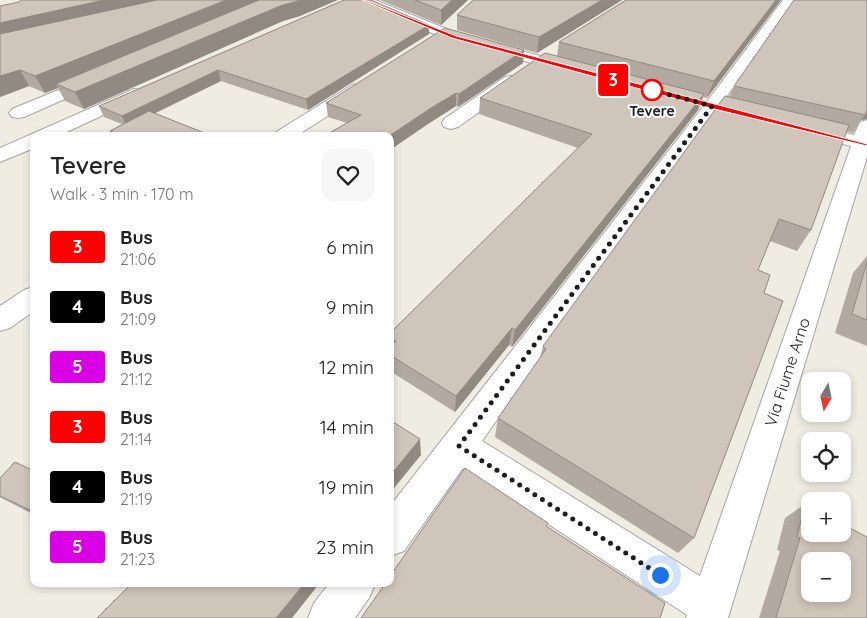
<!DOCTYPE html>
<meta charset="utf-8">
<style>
body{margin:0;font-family:Quicksand,sans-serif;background:#f6f6f6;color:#222;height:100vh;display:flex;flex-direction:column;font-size:19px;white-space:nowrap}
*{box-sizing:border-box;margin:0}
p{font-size:16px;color:#767676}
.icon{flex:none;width:28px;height:28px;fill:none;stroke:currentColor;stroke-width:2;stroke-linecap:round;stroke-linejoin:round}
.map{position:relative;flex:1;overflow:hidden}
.details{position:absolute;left:30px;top:132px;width:364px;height:455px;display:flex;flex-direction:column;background:#fff;border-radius:10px;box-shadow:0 2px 8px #0003}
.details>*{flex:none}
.badge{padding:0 10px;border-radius:4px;font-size:18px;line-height:32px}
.needle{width:32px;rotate:189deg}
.tools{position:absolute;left:801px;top:372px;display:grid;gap:10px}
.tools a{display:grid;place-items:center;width:50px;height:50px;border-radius:10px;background:#fff;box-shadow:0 2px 8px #0003;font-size:25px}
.you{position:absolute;width:25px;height:25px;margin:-12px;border:4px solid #fff;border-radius:50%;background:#1a73e8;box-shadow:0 0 0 8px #1a73e833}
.map>.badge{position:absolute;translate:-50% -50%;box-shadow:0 0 0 2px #fff}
.round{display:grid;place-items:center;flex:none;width:52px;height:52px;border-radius:10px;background:#f6f6f6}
.headline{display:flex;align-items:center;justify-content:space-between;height:85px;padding:0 20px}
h1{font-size:24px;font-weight:600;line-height:38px}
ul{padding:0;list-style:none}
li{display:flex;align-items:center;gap:15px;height:60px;padding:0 20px}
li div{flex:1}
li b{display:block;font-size:19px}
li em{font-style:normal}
li .badge{min-width:55px;font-weight:700;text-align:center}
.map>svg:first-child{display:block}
</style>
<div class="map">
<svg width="867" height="618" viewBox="0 0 867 618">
<rect width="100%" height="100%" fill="#efece2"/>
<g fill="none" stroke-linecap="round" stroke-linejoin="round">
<g stroke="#a4a4a4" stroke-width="2">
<g id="street">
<polygon points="358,0 375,0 459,34 577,66 579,69 577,72 571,74 449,40 360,3"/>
<polygon points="783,0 795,0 482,441 700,576 851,146 801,134 799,130 801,126 808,124 854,135 860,122 867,120 867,157 728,618 686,618 687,615 463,468 404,551 390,556 390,506 706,103"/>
<polygon points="95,75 101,77 103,80 101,83 24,117 18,118 12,117 9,113 12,109"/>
<polygon points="511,76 517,77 519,81 517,85 458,127 451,129 444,127 442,123 444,119 505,77"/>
<polygon points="358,84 364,85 366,89 364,93 296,136 273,136 276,132 352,85"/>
<polygon points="134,89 140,90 143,94 140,98 58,136 34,136 34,148 0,162 0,148"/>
<polygon points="34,287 34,311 10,328 0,331 0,306 24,290"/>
<polygon points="329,584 375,584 369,598 355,618 308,618 314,603"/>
</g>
</g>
<use href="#street" fill="#fff" fill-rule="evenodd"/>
</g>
<g fill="#b2a9a0">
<polygon points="344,0 429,25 429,34 308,110 221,81 154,113 207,134 207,136 113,136 110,131 122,124 104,117 99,106"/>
<polygon points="380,0 468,0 441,25"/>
<polygon points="473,0 622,0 537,53 457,30 457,15"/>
<polygon points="626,0 781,0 707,98 703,97 698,110 512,347 509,345 455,412 390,371 390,333 578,148 479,114 480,98 557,56 559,42"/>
<polygon points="867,0 867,119 861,120 853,133 846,131 811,230 797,251 770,241 758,270 764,293 694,538 678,553 495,437 498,418 540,358 543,346 729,97 734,86"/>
<polygon points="0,6 300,16 283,21 84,109 65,101 58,88 45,93 29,86 0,97"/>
<polygon points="523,63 458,107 456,106 431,122 347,123 328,117 326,103"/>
<polygon points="867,256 867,346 835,333 853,273"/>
<polygon points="34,471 34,515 0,497 0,478"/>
<polygon points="805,504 867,618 759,618 780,551 777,550 785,518"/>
</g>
<g fill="#918a82">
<polygon points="104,0 175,0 0,40 0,23"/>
<polygon points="226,0 265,0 56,84 58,88 45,93 35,76"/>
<polygon points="301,0 338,0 300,16 283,21 84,109 75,92 280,6"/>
<polygon points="452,0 468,0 441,25 441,10"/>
<polygon points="602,0 622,0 537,53 539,37"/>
<polygon points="776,0 781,0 707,98 714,81"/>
<polygon points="429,25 429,34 308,110 306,99"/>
<polygon points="524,50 523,63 458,107 459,94"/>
<polygon points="20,70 29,86 0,97 0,76"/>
<polygon points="218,70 221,81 127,127 122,116"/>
<polygon points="456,93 456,106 431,122 390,150 390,136 389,136 431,108"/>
<polygon points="704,94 698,110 512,347 515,330"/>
<polygon points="867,108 867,119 861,120 865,115"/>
<polygon points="512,328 509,345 455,412 456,396"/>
<polygon points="420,439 421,455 390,493 390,476"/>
<polygon points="304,584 319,584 292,618 276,618"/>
</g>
<g fill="#cfc5ba" stroke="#918a82" fill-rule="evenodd">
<polygon points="21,0 104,0 0,23 0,6 19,2"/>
<polygon points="157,0 226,0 35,76 20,70 0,76 0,34"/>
<polygon points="259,0 301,0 280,6 75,92 56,84"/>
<polygon points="344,0 371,0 429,25 306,99 218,70 122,116 99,106"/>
<polygon points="415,0 452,0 441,10"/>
<polygon points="473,0 602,0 539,37 457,15"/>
<polygon points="626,0 776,0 714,81 559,42"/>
<polygon points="794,0 867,0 867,110 865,115 734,86"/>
<polygon points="445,28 524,50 459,94 456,93 431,108 389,136 324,136 361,115 326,103"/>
<polygon points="545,53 704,94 515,330 512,328 456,396 390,355 390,347 396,341 390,338 390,333 592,134 480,98"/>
<polygon points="725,96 849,125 811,230 779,219 758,270 770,275 764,293 783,301 694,538 498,418 546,349 543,346"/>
<polygon points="149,111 207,134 203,136 123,136 110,131"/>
<polygon points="867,262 867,320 852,314"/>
<polygon points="390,420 420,439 390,476"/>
<polygon points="15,462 34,471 34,512 0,496 0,478"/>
<polygon points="465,468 548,523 546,526 665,603 660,618 361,618 385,584 390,584 390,576"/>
<path d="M805 504 810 507V534H842V524L867 537V618H776L800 538 797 537ZM810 561H842V594H810Z"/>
<polygon points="131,584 304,584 276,618 97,618"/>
</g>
<polygon fill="#f00" stroke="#fff" points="362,0 365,0 456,36 867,144 867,146 710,108 452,38"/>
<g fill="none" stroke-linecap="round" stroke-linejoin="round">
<polyline stroke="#1d1d1d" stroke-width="5" stroke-dasharray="0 9" points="652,90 712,106 459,446 660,575"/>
</g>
<circle fill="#fff" stroke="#f00" stroke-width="2.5" cx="652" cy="90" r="10"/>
<g text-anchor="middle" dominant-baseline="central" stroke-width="4" stroke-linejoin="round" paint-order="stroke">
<g font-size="14" font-weight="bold" fill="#1d1d1d" stroke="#fff">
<text x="652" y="111">Tevere</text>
</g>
<g font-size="16" fill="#1d1d1d" stroke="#fff">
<text transform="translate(787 372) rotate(-72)">Via Fiume Arno</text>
</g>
</g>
</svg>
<div class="tools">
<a><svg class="needle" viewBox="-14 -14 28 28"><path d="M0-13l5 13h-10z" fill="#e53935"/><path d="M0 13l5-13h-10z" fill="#767676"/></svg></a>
<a><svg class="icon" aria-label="locate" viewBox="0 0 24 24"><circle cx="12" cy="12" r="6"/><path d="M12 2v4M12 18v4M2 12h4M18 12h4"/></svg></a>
<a>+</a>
<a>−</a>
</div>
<div class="you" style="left:660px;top:575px"></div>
<b class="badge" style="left:613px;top:80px;background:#f00;color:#fff">3</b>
<section class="details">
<div class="headline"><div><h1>Tevere</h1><p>Walk · 3 min · 170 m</p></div><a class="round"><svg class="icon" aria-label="heart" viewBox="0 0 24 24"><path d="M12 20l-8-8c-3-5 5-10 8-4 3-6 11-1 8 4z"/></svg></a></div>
<ul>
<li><span class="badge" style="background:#f00;color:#fff">3</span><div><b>Bus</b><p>21:06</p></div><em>6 min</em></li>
<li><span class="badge" style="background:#000;color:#fff">4</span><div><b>Bus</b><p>21:09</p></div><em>9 min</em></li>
<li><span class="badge" style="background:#da00e5;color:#fff">5</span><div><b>Bus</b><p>21:12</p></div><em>12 min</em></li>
<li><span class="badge" style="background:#f00;color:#fff">3</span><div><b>Bus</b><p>21:14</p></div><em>14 min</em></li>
<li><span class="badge" style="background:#000;color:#fff">4</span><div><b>Bus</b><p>21:19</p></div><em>19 min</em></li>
<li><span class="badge" style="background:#da00e5;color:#fff">5</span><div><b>Bus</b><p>21:23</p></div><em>23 min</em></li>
</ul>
</section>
</div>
